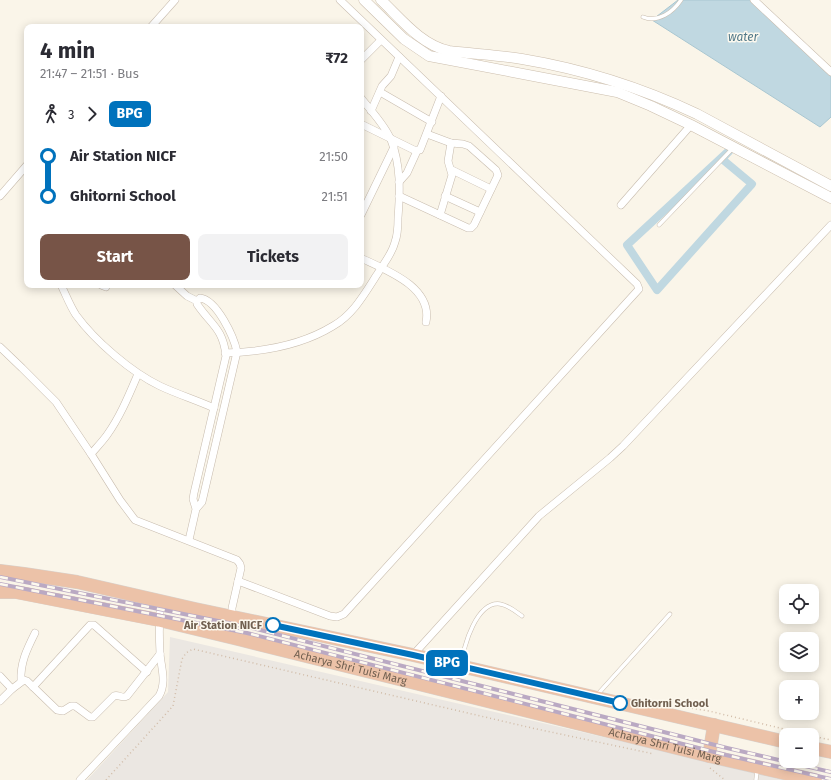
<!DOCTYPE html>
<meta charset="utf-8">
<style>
body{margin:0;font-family:"Fira Sans",sans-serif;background:#f2f2f3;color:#2b2b33;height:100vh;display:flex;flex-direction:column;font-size:15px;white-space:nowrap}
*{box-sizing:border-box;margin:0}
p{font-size:13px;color:#7c7c81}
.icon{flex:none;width:22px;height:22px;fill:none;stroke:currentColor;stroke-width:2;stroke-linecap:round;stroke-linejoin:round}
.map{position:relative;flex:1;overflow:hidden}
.sheet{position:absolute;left:24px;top:24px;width:340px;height:264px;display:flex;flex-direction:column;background:#fff;border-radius:8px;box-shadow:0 2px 10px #0003}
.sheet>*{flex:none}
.badge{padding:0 8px;border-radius:6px;font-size:14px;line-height:26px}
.tools{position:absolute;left:779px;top:584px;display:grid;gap:8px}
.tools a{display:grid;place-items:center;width:40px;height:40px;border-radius:8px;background:#fff;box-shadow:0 2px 10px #0003;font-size:20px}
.map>.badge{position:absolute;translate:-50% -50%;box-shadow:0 0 0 2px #fff}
.legs{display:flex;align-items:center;gap:6px;height:44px;padding:0 16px;font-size:13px}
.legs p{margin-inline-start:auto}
.head{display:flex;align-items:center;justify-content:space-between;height:68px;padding:0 16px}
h1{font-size:22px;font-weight:700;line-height:30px}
.cta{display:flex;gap:8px;margin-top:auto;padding:8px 16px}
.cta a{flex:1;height:46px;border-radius:8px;background:#775447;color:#fff;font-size:16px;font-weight:700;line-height:46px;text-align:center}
.cta a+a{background:#f2f2f3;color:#2b2b33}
ul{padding:0 16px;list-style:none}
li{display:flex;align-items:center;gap:14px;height:40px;font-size:15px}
li i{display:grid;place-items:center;width:6px;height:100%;margin:0 5px;background:currentColor}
li i::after{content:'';width:10px;height:10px;margin:-5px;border:3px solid;border-radius:50%;background:#fff}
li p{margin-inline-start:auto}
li:first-child i{background:linear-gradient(#0000 50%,currentColor 0)}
li:last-child i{background:linear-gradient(currentColor 50%,#0000 0)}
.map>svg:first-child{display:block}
</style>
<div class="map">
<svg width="831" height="780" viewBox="0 0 831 780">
<rect width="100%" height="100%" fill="#faf5e9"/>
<polygon fill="#ebe7e2" points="170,637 789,780 87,780 168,692"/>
<polygon fill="#c0d8e1" stroke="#a8c6d1" points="678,0 754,0 831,72 831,117 820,127 652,20"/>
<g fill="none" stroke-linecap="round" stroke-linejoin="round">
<polygon stroke="#c0d8e1" stroke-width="8" points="733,147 722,159 752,184 657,290 627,245"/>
<g stroke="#c8bcae" stroke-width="4.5">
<g id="lane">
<path d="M643 17C658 23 673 12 681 0"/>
<polyline points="659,225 733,148"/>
<path d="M462 663C463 646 477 601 500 604 508 605 515 611 522 616"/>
<polyline points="597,695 670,614"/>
<polyline points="756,780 757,770"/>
</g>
</g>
<g stroke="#c8bcae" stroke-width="8">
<g id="street">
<polyline points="754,0 831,72"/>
<polyline points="151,27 175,0"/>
<polyline points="361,60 381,40"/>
<polyline points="380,92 432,122"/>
<polyline points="371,111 382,86 391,76 399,57"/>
<polyline points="361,124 414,150 420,150 441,96"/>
<polyline points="452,170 491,189"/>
<polyline points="399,182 407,173 417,151"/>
<polyline points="0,196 27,165"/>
<polyline points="399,196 468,228 471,228 474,225 498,175 496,170 469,146 463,144 451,143 427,134"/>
<polyline points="445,196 480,212"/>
<polyline points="621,205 691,125"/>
<polyline points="361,215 394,147"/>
<polyline points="440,215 452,175 448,161 451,143"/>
<path d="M361 258C386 270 433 287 426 322"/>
<path d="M61 285C66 295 70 306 76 315 95 341 131 372 160 386 177 394 196 400 214 408"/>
<polyline points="101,285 106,287"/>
<polyline points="175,285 187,296 197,301"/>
<polyline points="0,347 22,368 56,402 91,454 120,500 135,520 237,560 240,564 241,568 232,608 232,616"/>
<path d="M225 353C261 352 302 345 333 326 354 314 365 293 378 273 384 263 392 254 395 242 398 234 398 226 398 218 400 192 401 165 391 140 385 125 371 111 361 98"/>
<path d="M91 454C96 448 102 442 107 435 120 417 129 395 138 374"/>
<path d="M189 540 196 509 202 502 237 352C234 337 217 300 200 298L197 301V304C211 325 223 328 226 356L194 493 193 499 196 509"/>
<polyline points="238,581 330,616 337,617 344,614 639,289 637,284 340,0"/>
<polyline points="413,655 539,516 610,458 623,446 831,225"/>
<polyline points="0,676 12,689"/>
<path d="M21 681C20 663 27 649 35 633"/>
<polyline points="33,687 90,625 94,625 147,672"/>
<path d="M0 701 12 689 24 680 27 681 57 710 63 711 71 706H75L90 717H93L114 696C118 694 122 699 127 696L160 654"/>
<path d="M80 780 159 696C167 682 161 668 160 653 159 635 159 618 161 600"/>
</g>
</g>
<g stroke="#cbbdac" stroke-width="11">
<g id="secondary">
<polyline points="364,0 404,39 429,56 617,92 651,106 691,125 831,198"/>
<path d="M381 0C401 19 421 45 449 51 473 54 498 55 522 59 582 69 642 88 697 114L831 186"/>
</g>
</g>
<g stroke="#d7d2ce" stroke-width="14">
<g id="highway">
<polyline points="0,571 24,574 77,582 195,609 413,655 786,742"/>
<path id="s1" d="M0 592H16L159 620 238 639 709 756 815 780"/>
<polyline points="812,748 831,752"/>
<polyline points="709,756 714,725"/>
</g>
</g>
<g stroke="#d1bca8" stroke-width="1.5" stroke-dasharray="1 3" stroke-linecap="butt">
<polyline points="684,707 709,711 809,735"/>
<polyline points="812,736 831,740"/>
<polyline points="710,768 725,780"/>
<polyline points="106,780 173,706 182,659 186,653 193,649 532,728 654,754"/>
</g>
<use href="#lane" stroke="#fff" stroke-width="3.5"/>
<use href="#street" stroke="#fff" stroke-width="7"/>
<use href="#secondary" stroke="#fff" stroke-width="10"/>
<use href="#highway" stroke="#ecc2a8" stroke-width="13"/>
<g stroke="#baa9c3" stroke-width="4">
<g id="rail">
<polyline points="0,577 248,627 727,748 831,772"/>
<polyline points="0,584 247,633 726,755 831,779"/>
</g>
</g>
<use href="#rail" stroke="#fdf9ef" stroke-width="2.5" stroke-dasharray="8" stroke-linecap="butt"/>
</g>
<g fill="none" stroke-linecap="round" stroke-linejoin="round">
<g stroke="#fff" stroke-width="9">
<polyline id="line-1" points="273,625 413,655 620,703"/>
</g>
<use href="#line-1" stroke="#0072bc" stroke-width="6"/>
</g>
<g fill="#fff" stroke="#0072bc" stroke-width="2">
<circle cx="273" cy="625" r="7"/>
<circle cx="620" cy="703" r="7"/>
</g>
<g text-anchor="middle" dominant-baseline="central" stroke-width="3" stroke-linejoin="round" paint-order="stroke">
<g font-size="11" font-weight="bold" fill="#716050" stroke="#fdf9ef" text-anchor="end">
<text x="262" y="625">Air Station NICF</text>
<text x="631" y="703" text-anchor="start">Ghitorni School</text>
</g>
<g font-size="11" fill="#716050" stroke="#fdf9ef">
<text stroke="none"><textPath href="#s1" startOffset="359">Acharya Shri Tulsi Marg</textPath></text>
<text stroke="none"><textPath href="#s1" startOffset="683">Acharya Shri Tulsi Marg</textPath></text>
</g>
<g font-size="12" font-style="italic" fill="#507888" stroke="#fdf9ef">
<text x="743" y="37">water</text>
</g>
</g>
</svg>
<div class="tools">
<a><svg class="icon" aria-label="locate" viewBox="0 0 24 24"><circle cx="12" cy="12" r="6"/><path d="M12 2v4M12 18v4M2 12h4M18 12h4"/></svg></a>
<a><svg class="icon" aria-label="layers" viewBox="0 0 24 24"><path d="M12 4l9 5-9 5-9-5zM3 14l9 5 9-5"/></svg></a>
<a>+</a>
<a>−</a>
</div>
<b class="badge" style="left:447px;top:663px;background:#0072bc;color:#fff">BPG</b>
<section class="sheet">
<div class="head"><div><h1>4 min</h1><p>21:47 – 21:51 · Bus</p></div><b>₹72</b></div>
<div class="legs"><svg class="icon" aria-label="walk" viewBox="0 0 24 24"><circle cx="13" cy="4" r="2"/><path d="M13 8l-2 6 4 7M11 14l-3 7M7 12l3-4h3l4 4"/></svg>3<svg class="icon" aria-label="forward" viewBox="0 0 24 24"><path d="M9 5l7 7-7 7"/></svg><b class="badge" style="background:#0072bc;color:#fff">BPG</b></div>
<ul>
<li><i style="color:#0072bc"></i><b>Air Station NICF</b><p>21:50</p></li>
<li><i style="color:#0072bc"></i><b>Ghitorni School</b><p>21:51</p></li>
</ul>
<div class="cta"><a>Start</a><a>Tickets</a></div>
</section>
</div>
